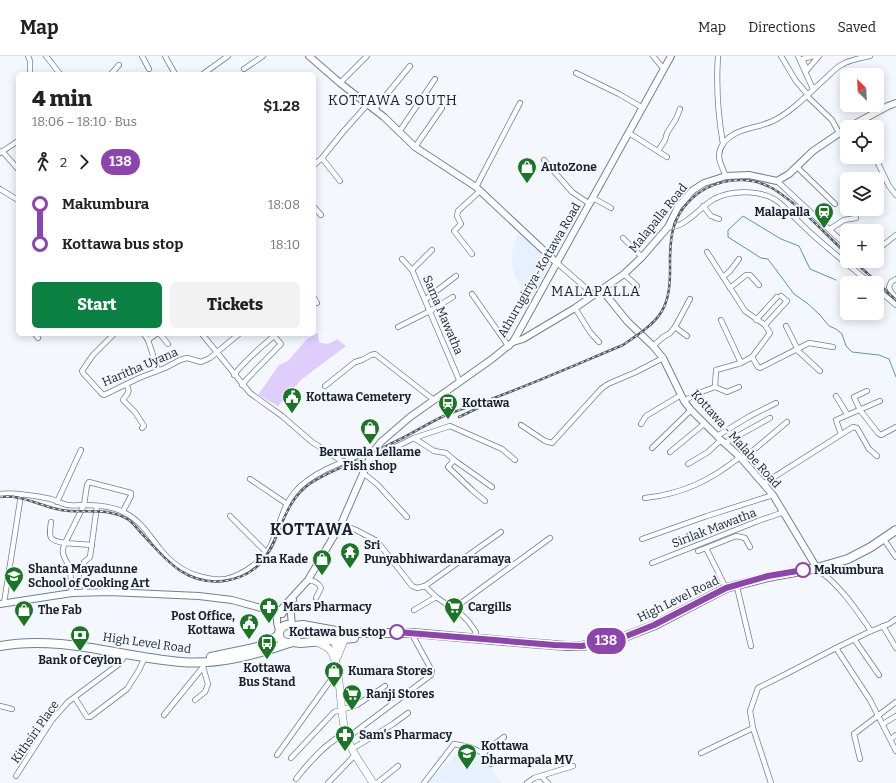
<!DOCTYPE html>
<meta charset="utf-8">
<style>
body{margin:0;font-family:Bitter,serif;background:#f2f2f2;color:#222;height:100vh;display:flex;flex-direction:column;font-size:15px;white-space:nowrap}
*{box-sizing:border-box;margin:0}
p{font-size:13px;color:#767676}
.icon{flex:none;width:22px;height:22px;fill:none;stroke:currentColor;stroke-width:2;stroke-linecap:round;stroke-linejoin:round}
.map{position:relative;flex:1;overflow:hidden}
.side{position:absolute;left:16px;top:16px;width:300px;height:264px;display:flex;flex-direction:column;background:#fff;border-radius:6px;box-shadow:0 2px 10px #0003}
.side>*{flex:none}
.badge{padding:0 8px;border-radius:13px;font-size:14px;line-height:26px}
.needle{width:26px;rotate:336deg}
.fabs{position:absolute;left:840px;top:12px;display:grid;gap:8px}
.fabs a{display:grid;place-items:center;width:44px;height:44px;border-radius:6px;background:#fff;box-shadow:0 2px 10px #0003;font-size:20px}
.map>.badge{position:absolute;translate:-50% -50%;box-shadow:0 0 0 2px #fff}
.legs{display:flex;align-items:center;gap:6px;height:44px;padding:0 16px;font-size:13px}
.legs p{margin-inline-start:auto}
.headline{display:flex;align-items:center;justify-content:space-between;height:68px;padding:0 16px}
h1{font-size:22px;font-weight:800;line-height:30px}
.primary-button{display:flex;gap:8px;margin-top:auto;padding:8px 16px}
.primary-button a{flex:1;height:46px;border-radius:6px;background:#0b8043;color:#fff;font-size:16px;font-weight:800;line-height:46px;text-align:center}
.primary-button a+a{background:#f2f2f2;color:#222}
ul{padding:0 16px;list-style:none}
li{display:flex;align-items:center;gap:14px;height:40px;font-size:15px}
li i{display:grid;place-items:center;width:6px;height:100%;margin:0 5px;background:currentColor}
li i::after{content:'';width:10px;height:10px;margin:-5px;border:3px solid;border-radius:50%;background:#fff}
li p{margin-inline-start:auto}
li:first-child i{background:linear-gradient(#0000 50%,currentColor 0)}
li:last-child i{background:linear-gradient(currentColor 50%,#0000 0)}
header{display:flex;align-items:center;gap:24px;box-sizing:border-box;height:56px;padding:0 20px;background:#fff;border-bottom:1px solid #e0e0e0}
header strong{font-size:19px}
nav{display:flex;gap:22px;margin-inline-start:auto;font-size:14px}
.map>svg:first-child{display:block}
</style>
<header>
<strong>Map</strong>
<nav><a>Map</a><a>Directions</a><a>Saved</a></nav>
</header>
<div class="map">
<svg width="896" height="727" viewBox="0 0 896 727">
<rect width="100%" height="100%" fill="#f4f8fe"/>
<g fill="#e6f0fe">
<polygon points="519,172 553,204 532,240 522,233 516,222 512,210 512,199"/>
<polygon points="465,691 483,701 502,727 427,727"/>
</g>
<path fill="#dfcefc" d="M318 277 319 286C326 289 330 288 337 283L346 290 302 323 278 350 258 339 279 309 288 305 307 283Z"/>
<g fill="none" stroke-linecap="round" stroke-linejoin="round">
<polyline stroke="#5699a9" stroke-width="1" points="836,224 810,213 799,190 781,183 743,160 728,174 728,181 761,202 768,203 794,238 807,247 820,259 829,270 836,273 842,278 846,290 852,296 879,299 889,303 896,321"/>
<g stroke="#6e8099" stroke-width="6">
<g id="street">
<polyline points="28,0 30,5 30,18"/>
<polyline points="46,0 60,18"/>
<polyline points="142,0 149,13"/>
<polyline points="165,0 174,16"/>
<polyline points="653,0 663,12"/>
<path d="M718 0C716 29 718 59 723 88"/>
<polyline points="781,0 796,25 808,39"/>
<polyline points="798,0 813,33"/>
<polyline points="814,0 802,3 807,14 819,0"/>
<polyline points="244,13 263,0"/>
<polyline points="576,17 619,38 643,52"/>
<polyline points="111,18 119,9"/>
<polyline points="203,18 228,0"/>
<polyline points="340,27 367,0"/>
<polyline points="807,40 832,64 839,77"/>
<polyline points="374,54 410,10"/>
<polyline points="399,76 435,23"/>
<polyline points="629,77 667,101"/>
<polyline points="415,91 442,52"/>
<polyline points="2,95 18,113"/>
<polyline points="658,95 665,84 667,77 676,63 680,53"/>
<polyline points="0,97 18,85"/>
<polyline points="875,101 889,130 896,139"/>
<polyline points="322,102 340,125"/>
<polyline points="544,104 572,136 590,148"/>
<polyline points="314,109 322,102 343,76 367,49"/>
<polyline points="797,111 835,148"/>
<path d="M726 120C721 109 715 99 723 88 735 71 758 73 775 64 795 53 810 36 827 21 831 17 836 12 841 9 849 4 860 2 870 0"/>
<polyline points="777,125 847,190"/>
<polyline points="476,131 520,47"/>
<polyline points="0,133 18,144"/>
<polyline points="593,142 611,152"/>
<polyline points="703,150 711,160 719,163"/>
<polyline points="314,151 321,159"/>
<path d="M668 171C684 173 700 151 714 143 733 133 767 133 783 150 793 160 803 170 814 180 832 196 851 211 870 227"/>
<polyline points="830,173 844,164 856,162"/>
<polyline points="623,182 642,201"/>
<polyline points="877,194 896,179"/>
<polyline points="707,196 745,255 765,269 770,277 752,301 741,307 716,314 715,331"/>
<polyline points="472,198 454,175 461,168 457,160 458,155 480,135"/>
<polyline points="402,203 412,214 460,326"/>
<polyline points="556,206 594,239"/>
<polyline points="412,214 432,194"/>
<polyline points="624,218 637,230"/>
<polyline points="723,221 730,215 739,203"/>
<polyline points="896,223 891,226 889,231 891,236 896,242"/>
<polyline points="730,232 746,219 750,219 759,229"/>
<polyline points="877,233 896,249"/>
<polyline points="472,238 509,291"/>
<polyline points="314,242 317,247"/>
<polyline points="426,243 456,220"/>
<polyline points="575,252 590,276 599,286"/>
<polyline points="721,264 741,307"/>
<polyline points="756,264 777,241"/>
<polyline points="765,269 787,245 781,240"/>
<polyline points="786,270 797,292"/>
<polyline points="398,271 430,255 453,241"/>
<polyline points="675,271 687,280"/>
<polyline points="35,278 38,282"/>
<polyline points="114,278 93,299 82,315 83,317 102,338 104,339 139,322 165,312 180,304 187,302 201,306 210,302 239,278"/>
<polyline points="144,278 148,284 158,314"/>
<polyline points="160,278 168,288"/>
<polyline points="202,278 250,337 282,360 312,386 343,406"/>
<polyline points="148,284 156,278"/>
<polyline points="653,290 662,282 670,277 675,271 690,243"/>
<polyline points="796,293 820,315"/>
<polyline points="752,301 758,311 760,312 809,287 833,291"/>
<path d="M234 319C245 304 260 292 274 280L281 288 247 323 242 329"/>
<path d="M126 328C131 337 128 336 123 344L135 356 144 370 142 372"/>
<polyline points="325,330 355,306 362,304 371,299 375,298 434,344"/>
<polyline points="715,331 727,336 739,331"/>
<polyline points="867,335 854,341 860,354 878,377 881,379 896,371"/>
<polyline points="836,340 847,358"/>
<polyline points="684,345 696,338 715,331"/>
<polyline points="641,368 646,360 681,339"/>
<polyline points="521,369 545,385 552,387 601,333 608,328 636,316 663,302"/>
<polyline points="841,378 836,364 880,345"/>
<polyline points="717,380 750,360 776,347"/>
<polyline points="414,382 450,370 502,393 515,404"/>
<polyline points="725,387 770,362"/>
<polyline points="652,392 691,354"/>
<polyline points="670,396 704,368"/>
<polyline points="743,403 787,366"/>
<polyline points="369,404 414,382 434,395 446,397 454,404 448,411 472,434 485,445"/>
<polyline points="454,404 492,431"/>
<polyline points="688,408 708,396 721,384"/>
<polyline points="363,417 377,428 407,461"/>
<polyline points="250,423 287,448"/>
<polyline points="763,428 853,371 857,372 869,393 877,400"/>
<path d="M0 438C15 436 36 440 51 443 57 445 62 448 68 449 73 450 78 449 83 449 96 449 113 450 125 457 141 465 149 479 160 493 171 507 186 517 202 521 209 523 218 524 226 523 243 519 263 505 271 489 279 472 282 452 294 437 312 415 348 404 374 394"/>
<path d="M645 442C683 438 711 424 740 401"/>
<polyline points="57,446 81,394"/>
<polyline points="230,460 266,496"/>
<path d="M51 466C49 481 48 485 65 487L84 449 87 429 89 426 131 437V440L123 455"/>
<polyline points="341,468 356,474 377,485 412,530 417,532 425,530"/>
<polyline points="642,483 707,460 773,439"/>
<polyline points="885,485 896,501"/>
<polyline points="698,495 706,492"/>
<polyline points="652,507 758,465 784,456"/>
<path d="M818 514C840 529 856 553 871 575L889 568 896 563"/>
<path d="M308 524C314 525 318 526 321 532L316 542"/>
<polyline points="737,531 751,590"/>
<polyline points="726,532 706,492 736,480 745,482 750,491"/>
<polyline points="85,535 84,516 84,506 90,501 97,450"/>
<path d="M72 537C71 529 71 521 70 514 67 502 59 500 65 487L92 489"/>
<polyline points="4,547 21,439"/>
<polyline points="453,553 550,482"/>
<polyline points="414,554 436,541"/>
<polyline points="883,570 896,592"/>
<polyline points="871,575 836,592 870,644 896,695"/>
<polyline points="474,582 476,576 468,565 461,558 436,541 425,530 501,476"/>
<polyline points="854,583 879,619"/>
<polyline points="75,642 87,661 90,661 127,633 139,614 145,601"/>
<polyline points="195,644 205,636 208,628 203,611"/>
<polyline points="0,650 12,653"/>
<polyline points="164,659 203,611 202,606"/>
<polyline points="883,668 896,660"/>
<polyline points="347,682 431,619 432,615 414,582"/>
<polyline points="891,683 896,679"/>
<polyline points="352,693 393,668 408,657"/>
<polyline points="483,697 488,702 491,708"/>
<polyline points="701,697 753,672"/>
<polyline points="277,699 330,625 338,618"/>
<polyline points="291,702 334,656 357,649 385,630"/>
<polyline points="860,703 854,678 896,646"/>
<polyline points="16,720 52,664 68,646 119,608 126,598"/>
<polyline points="541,720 548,727"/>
<path d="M296 723C310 705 325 688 345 677"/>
<polyline points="328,727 355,699"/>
<polyline points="377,727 398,710"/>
<polyline points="424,727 454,688 470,691 483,697 504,681"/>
<polyline points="527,727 534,722 573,710"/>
<polyline points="771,727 753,672 750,655 758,632 786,618 836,592"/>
</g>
</g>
<g stroke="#6e8099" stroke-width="8">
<g id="secondary">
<polyline points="309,0 340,27 384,61 415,91 476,131 556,206"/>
<polyline points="849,71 888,50 896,47"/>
<polyline points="602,234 627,265 653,290 663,302 684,345 691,354 721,384 740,401 773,439 818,514"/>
<polyline points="513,286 523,283 575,252 624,218 642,201 668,171 678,151 693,134 704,127 726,120 749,119 777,125 789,118 813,95 847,72"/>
<polyline points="0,548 72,537 110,536 199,540 232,544 282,558"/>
<polyline points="290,548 292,569"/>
<polyline points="282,558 293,544"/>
<polyline points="279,574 277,567 277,558 308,524 341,468 372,397 381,386 410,361 492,303 513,286 671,0"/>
</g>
</g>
<g stroke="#6e8099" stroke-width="8">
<g id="primary">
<polyline points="319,575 328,578 334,583 338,599 336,603"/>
<path d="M314 584C319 588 327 590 330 594 342 609 339 657 346 679 351 696 364 712 373 727"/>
<polyline points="338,599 345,582"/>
</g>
</g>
<g stroke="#6e8099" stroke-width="10">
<g id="highway">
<circle cx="288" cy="578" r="9"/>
<polyline points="294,570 303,569 347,577 413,577 528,587 567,590 582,590 624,581 655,569 726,532 768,521 817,512 848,503 871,491 896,474"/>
<polyline points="293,586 301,587 354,582"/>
<path d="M0 590C61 579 121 601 181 606 218 609 255 599 289 587"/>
<polyline points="211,601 254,592 263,589 279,579"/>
</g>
</g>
<use href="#street" stroke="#fff" stroke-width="4.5"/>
<use href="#secondary" stroke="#fff" stroke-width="6"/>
<use href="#primary" stroke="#fff" stroke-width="7"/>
<use href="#highway" stroke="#fff" stroke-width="8"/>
<g stroke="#545a64" stroke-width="2.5">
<g id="rail">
<polyline points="854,205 896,244"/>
<polyline points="459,361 478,352"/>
<path d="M0 441C21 438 40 450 61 454 83 458 108 450 129 464 134 468 139 475 144 480 166 504 186 529 223 525 286 517 269 455 311 427 321 420 333 415 344 410 359 403 375 396 390 388 409 380 426 368 446 359 461 353 478 348 494 342 537 326 580 307 623 289 662 263 671 254 670 206 670 195 671 177 675 167 681 152 693 139 707 132 727 122 752 121 772 132 800 149 823 176 847 198"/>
</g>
</g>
<use href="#rail" stroke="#f4f8fe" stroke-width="1" stroke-dasharray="3" stroke-linecap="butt"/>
</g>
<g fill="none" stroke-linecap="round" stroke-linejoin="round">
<g stroke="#fff" stroke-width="9">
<polyline id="line-1" points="397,576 554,589 582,590 624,581 654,569 726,532 768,520 803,514"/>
</g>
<use href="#line-1" stroke="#8e44ad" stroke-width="6"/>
</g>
<defs>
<g id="shop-pin" transform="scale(1)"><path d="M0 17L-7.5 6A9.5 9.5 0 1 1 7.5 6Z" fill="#1a7625" stroke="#f4f8fe"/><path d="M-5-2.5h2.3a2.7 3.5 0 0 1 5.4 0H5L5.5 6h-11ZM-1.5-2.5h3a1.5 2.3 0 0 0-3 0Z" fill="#fff"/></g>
<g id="station-pin" transform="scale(1)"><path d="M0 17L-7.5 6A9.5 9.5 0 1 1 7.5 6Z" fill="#1a7625" stroke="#f4f8fe"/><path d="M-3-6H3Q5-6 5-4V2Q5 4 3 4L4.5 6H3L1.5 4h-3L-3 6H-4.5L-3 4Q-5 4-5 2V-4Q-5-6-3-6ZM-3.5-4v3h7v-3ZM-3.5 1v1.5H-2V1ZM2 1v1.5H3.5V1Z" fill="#fff"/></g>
<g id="civic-pin" transform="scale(1)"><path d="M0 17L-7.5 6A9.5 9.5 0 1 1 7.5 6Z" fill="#1a7625" stroke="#f4f8fe"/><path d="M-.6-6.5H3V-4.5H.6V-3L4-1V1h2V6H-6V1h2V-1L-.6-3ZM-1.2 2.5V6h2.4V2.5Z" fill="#fff"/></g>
<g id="temple-pin" transform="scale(1)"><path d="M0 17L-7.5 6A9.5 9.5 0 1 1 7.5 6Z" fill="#1a7625" stroke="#f4f8fe"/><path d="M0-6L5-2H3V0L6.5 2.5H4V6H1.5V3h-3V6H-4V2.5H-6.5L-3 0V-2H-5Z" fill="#fff"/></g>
<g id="school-pin" transform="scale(1)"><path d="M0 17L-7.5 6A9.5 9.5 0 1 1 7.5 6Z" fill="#1a7625" stroke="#f4f8fe"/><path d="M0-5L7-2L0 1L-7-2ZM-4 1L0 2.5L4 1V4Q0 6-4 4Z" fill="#fff"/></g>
<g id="pharmacy-pin" transform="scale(1)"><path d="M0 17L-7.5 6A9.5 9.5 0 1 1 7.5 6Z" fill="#1a7625" stroke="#f4f8fe"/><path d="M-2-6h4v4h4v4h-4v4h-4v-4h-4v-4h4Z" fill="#fff"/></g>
<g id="supermarket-pin" transform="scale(1)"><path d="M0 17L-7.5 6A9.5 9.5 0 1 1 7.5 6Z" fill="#1a7625" stroke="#f4f8fe"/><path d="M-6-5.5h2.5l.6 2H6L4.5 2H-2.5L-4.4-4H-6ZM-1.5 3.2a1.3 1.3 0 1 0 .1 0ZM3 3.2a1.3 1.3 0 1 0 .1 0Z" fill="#fff"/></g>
<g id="bank-pin" transform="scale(1)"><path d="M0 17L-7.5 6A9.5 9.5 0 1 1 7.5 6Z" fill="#1a7625" stroke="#f4f8fe"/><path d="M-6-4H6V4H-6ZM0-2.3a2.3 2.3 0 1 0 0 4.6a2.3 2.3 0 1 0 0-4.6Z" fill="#fff"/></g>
<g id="bus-pin" transform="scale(1)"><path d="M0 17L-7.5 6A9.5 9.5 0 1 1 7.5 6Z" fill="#1a7625" stroke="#f4f8fe"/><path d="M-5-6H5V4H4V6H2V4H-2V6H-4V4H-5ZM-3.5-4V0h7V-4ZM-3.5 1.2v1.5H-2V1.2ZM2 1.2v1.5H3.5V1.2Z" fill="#fff"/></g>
</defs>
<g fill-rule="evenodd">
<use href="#shop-pin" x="527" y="111"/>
<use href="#station-pin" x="824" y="156"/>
<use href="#civic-pin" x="292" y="341"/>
<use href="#station-pin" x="448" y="347"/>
<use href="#shop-pin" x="370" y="372"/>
<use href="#temple-pin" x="350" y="496"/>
<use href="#shop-pin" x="322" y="503"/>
<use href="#school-pin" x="14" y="520"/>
<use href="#pharmacy-pin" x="269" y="551"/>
<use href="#supermarket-pin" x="454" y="551"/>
<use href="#shop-pin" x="24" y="554"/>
<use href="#civic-pin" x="249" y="567"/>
<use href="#bank-pin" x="80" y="579"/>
<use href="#bus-pin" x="267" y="587"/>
<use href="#shop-pin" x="334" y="615"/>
<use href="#supermarket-pin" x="352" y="638"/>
<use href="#pharmacy-pin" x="345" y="679"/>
<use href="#school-pin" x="467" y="697"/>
</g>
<g fill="#fff" stroke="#8e44ad" stroke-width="2">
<circle cx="803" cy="514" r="7"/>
<circle cx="397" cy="576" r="7"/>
</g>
<g text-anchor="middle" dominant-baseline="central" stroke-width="4" stroke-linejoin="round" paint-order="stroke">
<g font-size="12" font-weight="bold" fill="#1a212c" stroke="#f4f8fe" text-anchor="start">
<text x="541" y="111">AutoZone</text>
<text x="810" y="156" text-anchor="end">Malapalla</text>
<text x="306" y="341">Kottawa Cemetery</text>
<text x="462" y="347">Kottawa</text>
<text x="370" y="396" text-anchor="middle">Beruwala Lellame<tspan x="370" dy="14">Fish shop</tspan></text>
<text x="364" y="489">Sri<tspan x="364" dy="14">Punyabhiwardanaramaya</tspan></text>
<text x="308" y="503" text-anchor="end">Ena Kade</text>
<text x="28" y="513">Shanta Mayadunne<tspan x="28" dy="14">School of Cooking Art</tspan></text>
<text x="283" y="551">Mars Pharmacy</text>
<text x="468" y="551">Cargills</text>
<text x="38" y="554">The Fab</text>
<text x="235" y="560" text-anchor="end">Post Office,<tspan x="235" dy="14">Kottawa</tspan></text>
<text x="80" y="604" text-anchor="middle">Bank of Ceylon</text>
<text x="267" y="612" text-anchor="middle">Kottawa<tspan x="267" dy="14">Bus Stand</tspan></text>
<text x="348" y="615">Kumara Stores</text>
<text x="366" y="638">Ranji Stores</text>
<text x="359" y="679">Sam's Pharmacy</text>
<text x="481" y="690">Kottawa<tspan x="481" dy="14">Dharmapala MV</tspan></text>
</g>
<g font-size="12" fill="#1a212c" stroke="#f4f8fe">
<text transform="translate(658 162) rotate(-51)">Malapalla Road</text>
<text transform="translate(539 214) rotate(-60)">Athurugiriya-Kottawa Road</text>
<text transform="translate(443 259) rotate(67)">Sama Mawatha</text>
<text transform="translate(140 311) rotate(-23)">Haritha Uyana</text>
<text transform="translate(736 383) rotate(48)">Kottawa - Malabe Road</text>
<text transform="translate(714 472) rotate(-21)">Sirilak Mawatha</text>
<text transform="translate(678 543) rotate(-26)">High Level Road</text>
<text transform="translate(147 587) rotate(8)">High Level Road</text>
<text transform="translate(35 676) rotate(-55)">Kithsiri Place</text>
</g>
<g font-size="12" font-weight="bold" fill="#1a212c" stroke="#f4f8fe" text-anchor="start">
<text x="814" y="514">Makumbura</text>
<text x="386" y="576" text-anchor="end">Kottawa bus stop</text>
</g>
<g font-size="14" letter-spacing="1" fill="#1a212c" stroke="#f4f8fe">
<text x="393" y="44">KOTTAWA SOUTH</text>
<text x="596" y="235">MALAPALLA</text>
</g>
<g font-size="16" font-weight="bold" letter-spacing="1" fill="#1a212c" stroke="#f4f8fe">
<text x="312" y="473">KOTTAWA</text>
</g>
</g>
</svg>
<div class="fabs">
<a><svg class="needle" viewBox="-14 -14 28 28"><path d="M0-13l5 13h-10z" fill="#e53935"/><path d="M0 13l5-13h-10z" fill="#767676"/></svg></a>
<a><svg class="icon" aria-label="locate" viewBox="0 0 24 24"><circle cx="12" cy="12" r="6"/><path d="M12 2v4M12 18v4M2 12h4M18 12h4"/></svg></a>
<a><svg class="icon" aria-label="layers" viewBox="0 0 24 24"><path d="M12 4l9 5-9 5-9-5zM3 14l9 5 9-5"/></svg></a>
<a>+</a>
<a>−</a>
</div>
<b class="badge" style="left:606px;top:585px;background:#8e44ad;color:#fff">138</b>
<section class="side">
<div class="headline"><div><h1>4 min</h1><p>18:06 – 18:10 · Bus</p></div><b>$1.28</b></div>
<div class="legs"><svg class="icon" aria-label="walk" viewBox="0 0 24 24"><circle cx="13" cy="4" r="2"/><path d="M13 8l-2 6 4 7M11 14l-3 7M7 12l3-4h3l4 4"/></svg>2<svg class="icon" aria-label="forward" viewBox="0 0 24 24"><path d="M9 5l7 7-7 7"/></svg><b class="badge" style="background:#8e44ad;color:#fff">138</b></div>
<ul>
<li><i style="color:#8e44ad"></i><b>Makumbura</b><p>18:08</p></li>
<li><i style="color:#8e44ad"></i><b>Kottawa bus stop</b><p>18:10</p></li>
</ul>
<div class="primary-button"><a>Start</a><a>Tickets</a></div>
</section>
</div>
